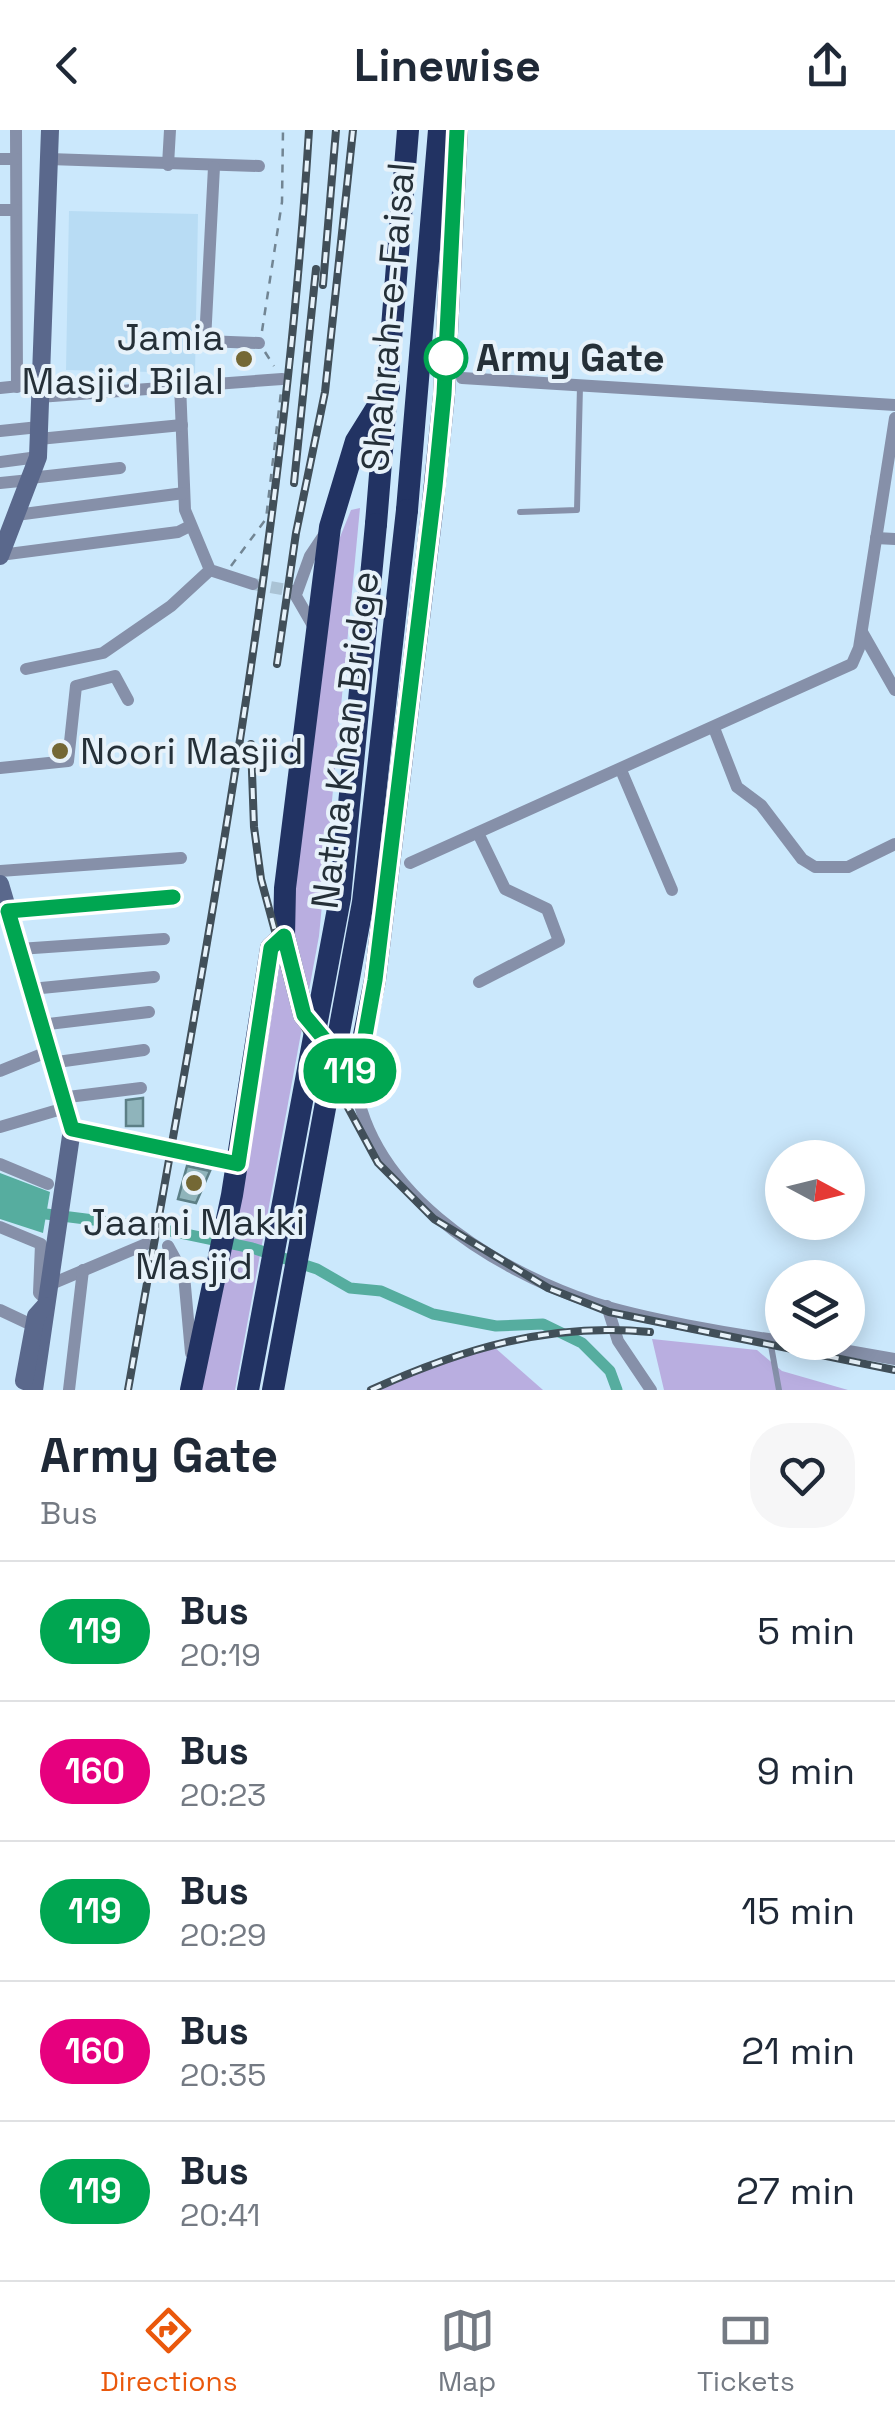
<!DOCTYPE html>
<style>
body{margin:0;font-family:"Space Grotesk",sans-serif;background:#f6f6f7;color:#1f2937;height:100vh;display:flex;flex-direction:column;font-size:38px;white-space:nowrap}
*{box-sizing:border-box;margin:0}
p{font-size:32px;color:#747a83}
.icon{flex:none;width:55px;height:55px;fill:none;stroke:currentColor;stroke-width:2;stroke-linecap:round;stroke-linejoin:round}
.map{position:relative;height:1260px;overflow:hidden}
.panel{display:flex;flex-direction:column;background:#fff;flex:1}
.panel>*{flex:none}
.badge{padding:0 20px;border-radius:32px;font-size:35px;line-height:65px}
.needle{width:65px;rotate:97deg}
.buttons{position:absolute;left:765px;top:1010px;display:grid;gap:20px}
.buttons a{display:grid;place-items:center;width:100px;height:100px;border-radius:50%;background:#fff;box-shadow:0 5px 25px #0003;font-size:50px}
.map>.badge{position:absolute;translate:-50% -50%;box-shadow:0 0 0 5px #fff}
.round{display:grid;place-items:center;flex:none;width:105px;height:105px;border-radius:40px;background:#f6f6f7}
.summary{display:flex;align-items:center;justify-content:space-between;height:170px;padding:0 40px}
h1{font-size:48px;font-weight:700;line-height:75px}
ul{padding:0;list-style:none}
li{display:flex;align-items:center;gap:30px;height:140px;padding:0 40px;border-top:2px solid #e0e1e3}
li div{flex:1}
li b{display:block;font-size:38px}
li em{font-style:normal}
li .badge{min-width:110px;font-weight:700;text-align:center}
header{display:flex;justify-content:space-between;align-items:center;height:130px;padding:0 40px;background:#fff;font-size:45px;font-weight:700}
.dock{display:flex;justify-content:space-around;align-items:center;height:140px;border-top:2px solid #e0e1e3;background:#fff;font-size:28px;color:#747a83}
.dock a{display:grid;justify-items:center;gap:5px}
.dock .selected{color:#ea580c}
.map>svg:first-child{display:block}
</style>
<header><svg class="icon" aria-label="back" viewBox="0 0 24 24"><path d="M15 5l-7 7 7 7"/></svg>Linewise<svg class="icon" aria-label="share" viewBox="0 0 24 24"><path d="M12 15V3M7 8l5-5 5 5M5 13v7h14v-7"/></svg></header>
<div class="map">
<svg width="895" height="1260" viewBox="0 0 895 1260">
<rect width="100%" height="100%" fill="#cbe8fc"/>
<polygon fill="#b8dcf4" points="69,81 198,84 195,243 66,240"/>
<g fill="#b9aee0">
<polygon points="360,378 319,806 235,1260 200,1260 338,412 351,380"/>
<polygon points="652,1209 757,1220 782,1241 848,1260 664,1260"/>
<polygon points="493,1216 543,1260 374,1260 428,1235"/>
</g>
<polygon fill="#56ad9f" points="0,1043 50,1062 43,1103 0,1089"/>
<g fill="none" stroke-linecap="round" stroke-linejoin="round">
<g stroke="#56ad9f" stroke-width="11">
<polyline points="46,1084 149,1097"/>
<polyline points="171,1101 252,1118 317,1139 350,1158 381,1161 433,1184 496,1196 543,1194 582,1213 610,1241 617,1260"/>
</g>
</g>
<g fill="#8fb4bb" stroke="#5c7f86" stroke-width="2.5">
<polygon points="143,968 143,996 126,996 126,970"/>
<polygon points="187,1036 210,1041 196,1073 178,1069"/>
</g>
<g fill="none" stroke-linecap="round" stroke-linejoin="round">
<polyline stroke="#aac3d5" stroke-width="12" stroke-dasharray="12 6" stroke-linecap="butt" points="253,454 293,461"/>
<g stroke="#728593" stroke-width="2.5" stroke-dasharray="8 8" stroke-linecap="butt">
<polyline points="262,201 282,72 283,0"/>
<polyline points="265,222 274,236"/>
<polyline points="231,436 266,389 281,262"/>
</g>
<g stroke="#8690a9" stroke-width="6">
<polyline points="520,382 577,380 580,256"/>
<polyline points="770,1210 779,1260"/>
</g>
<g stroke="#8690a9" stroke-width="12">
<polyline points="16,0 17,257"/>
<polyline points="0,29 16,29"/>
<polyline points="49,29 259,36"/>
<polyline points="168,35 170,0"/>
<polyline points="214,37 205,211 259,213"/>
<polyline points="0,80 16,80"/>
<polyline points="462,248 895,275"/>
<polyline points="180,254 185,380 210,440 253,454"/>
<polyline points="0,258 39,254"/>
<polyline points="39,267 282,249"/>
<polyline points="0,301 39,297"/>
<polyline points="39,309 182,295"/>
<polyline points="0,332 38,327"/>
<polyline points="30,348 120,338"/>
<polyline points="0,353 30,350"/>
<polyline points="16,385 184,363"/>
<polyline points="876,408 895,409"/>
<polyline points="0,425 178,402 190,396"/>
<polyline points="293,461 315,499"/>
<polyline points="297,462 310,426 324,405"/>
<polyline points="862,502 895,560"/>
<polyline points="26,539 103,523 171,476 210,440"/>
<polyline points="714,598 737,657 761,675 802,729 815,737 848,737 895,714"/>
<polyline points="0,638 68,631 76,556 115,546 128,570"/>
<polyline points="621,640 672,760"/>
<polyline points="478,703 505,759 547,779 559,811 479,852"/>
<polyline points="410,733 852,534 859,518 895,288"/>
<polyline points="0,741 181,728"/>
<polyline points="8,781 173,767"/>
<polyline points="19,819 164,809"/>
<polyline points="31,859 154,847"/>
<polyline points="40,895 149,882"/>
<polyline points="50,933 144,920"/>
<polyline points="0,941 47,922"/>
<path d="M354 941C363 1059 490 1138 594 1173 644 1189 730 1204 782 1211"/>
<polyline points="60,968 141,958"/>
<polyline points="0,997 65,978"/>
<polyline points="0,1034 48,1054"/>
<polyline points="0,1097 41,1114 39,1163 46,1170"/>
<polyline points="168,1116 184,1145 191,1223"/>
<polyline points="49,1155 146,1114"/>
<polyline points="607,1176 618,1211 651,1260"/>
<polyline points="0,1180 34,1196"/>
<polyline points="797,1212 895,1229"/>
<polyline points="69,1260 83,1140"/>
</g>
<g stroke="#5a688c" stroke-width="18">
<polyline points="0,426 38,327 50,0"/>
<polyline points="0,754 72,999 34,1260"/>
<polyline points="72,999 238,1034"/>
<polyline points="24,1251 36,1186 45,1176"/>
</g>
<g stroke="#223363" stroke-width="22">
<polyline points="407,380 439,0"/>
<polyline points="376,394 408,0"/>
<polyline points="284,806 304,885 350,940 357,940 375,850 432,382 444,265 457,0"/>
<polyline points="191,1260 232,1065 271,818 284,806 285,758 330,397 356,311 389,258"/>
</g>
<g stroke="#414f59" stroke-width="8">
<g id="rail">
<polyline points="323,155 336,0"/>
<polyline points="294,353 316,139"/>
<polyline points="277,534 296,403 325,262 353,0"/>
<polyline points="251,614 254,697 261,749 297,883 378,1033 434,1089 548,1158 609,1182 895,1240"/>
<path d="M128 1260C202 842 283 424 309 0"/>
<path d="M371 1260C461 1219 551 1192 650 1202"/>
</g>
</g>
<use href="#rail" stroke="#e7f2fa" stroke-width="4" stroke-dasharray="11" stroke-linecap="butt"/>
<g stroke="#223363" stroke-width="22">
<polyline points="248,1260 340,768 376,394"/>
<polyline points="273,1260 363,772 407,380"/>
</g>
</g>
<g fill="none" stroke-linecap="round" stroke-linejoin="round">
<g stroke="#fff" stroke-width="22">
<polyline id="line" points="173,767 8,781 72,999 238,1034 271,818 284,806 304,885 350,940 360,934 375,850 435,356 444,264 457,0"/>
</g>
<use href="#line" stroke="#00a651" stroke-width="15"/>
</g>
<circle fill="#fff" stroke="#00a651" stroke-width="5" cx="446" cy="228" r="20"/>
<g fill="#746835" stroke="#e7f2fa" stroke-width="4">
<circle cx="244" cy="229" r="10"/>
<circle cx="60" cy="621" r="10"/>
<circle cx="194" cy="1053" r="10"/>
</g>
<g text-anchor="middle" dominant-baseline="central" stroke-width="8" stroke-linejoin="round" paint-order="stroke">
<g font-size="38" fill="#253038" stroke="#e7f2fa">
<text transform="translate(388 187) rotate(-85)">Shahrah-e-Faisal</text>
<text transform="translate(345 610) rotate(-83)">Natha Khan Bridge</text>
</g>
<g font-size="38" fill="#253038" stroke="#e7f2fa" text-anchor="end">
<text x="224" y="207">Jamia<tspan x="224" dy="44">Masjid Bilal</tspan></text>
<text x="80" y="621" text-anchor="start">Noori Masjid</text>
<text x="194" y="1092" text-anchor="middle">Jaami Makki<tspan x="194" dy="44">Masjid</tspan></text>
</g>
<g font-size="38" font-weight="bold" fill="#253038" stroke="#e7f2fa" text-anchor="start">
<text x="476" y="228">Army Gate</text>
</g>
</g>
</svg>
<div class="buttons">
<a><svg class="needle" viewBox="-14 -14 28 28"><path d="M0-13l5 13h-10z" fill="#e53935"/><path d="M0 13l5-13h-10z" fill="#747a83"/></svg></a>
<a><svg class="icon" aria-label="layers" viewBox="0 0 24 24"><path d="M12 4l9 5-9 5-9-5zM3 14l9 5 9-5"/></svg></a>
</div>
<b class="badge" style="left:350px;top:941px;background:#00a651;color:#fff">119</b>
</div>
<section class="panel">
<div class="summary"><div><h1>Army Gate</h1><p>Bus</p></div><a class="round"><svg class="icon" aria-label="heart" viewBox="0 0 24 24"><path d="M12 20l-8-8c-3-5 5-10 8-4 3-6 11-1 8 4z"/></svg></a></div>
<ul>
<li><span class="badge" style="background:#00a651;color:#fff">119</span><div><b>Bus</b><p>20:19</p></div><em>5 min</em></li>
<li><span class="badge" style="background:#e6007e;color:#fff">160</span><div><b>Bus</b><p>20:23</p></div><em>9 min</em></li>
<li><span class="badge" style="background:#00a651;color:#fff">119</span><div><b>Bus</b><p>20:29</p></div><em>15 min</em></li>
<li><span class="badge" style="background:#e6007e;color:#fff">160</span><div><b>Bus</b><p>20:35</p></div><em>21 min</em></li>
<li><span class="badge" style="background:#00a651;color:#fff">119</span><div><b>Bus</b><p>20:41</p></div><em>27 min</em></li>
</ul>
</section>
<nav class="dock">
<a class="selected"><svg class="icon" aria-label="directions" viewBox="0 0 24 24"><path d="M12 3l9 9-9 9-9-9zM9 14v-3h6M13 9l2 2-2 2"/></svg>Directions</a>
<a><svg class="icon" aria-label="map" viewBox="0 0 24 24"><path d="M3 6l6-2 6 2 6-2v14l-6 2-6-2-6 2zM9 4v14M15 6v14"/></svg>Map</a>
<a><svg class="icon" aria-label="tickets" viewBox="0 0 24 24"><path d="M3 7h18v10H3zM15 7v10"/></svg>Tickets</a>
</nav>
